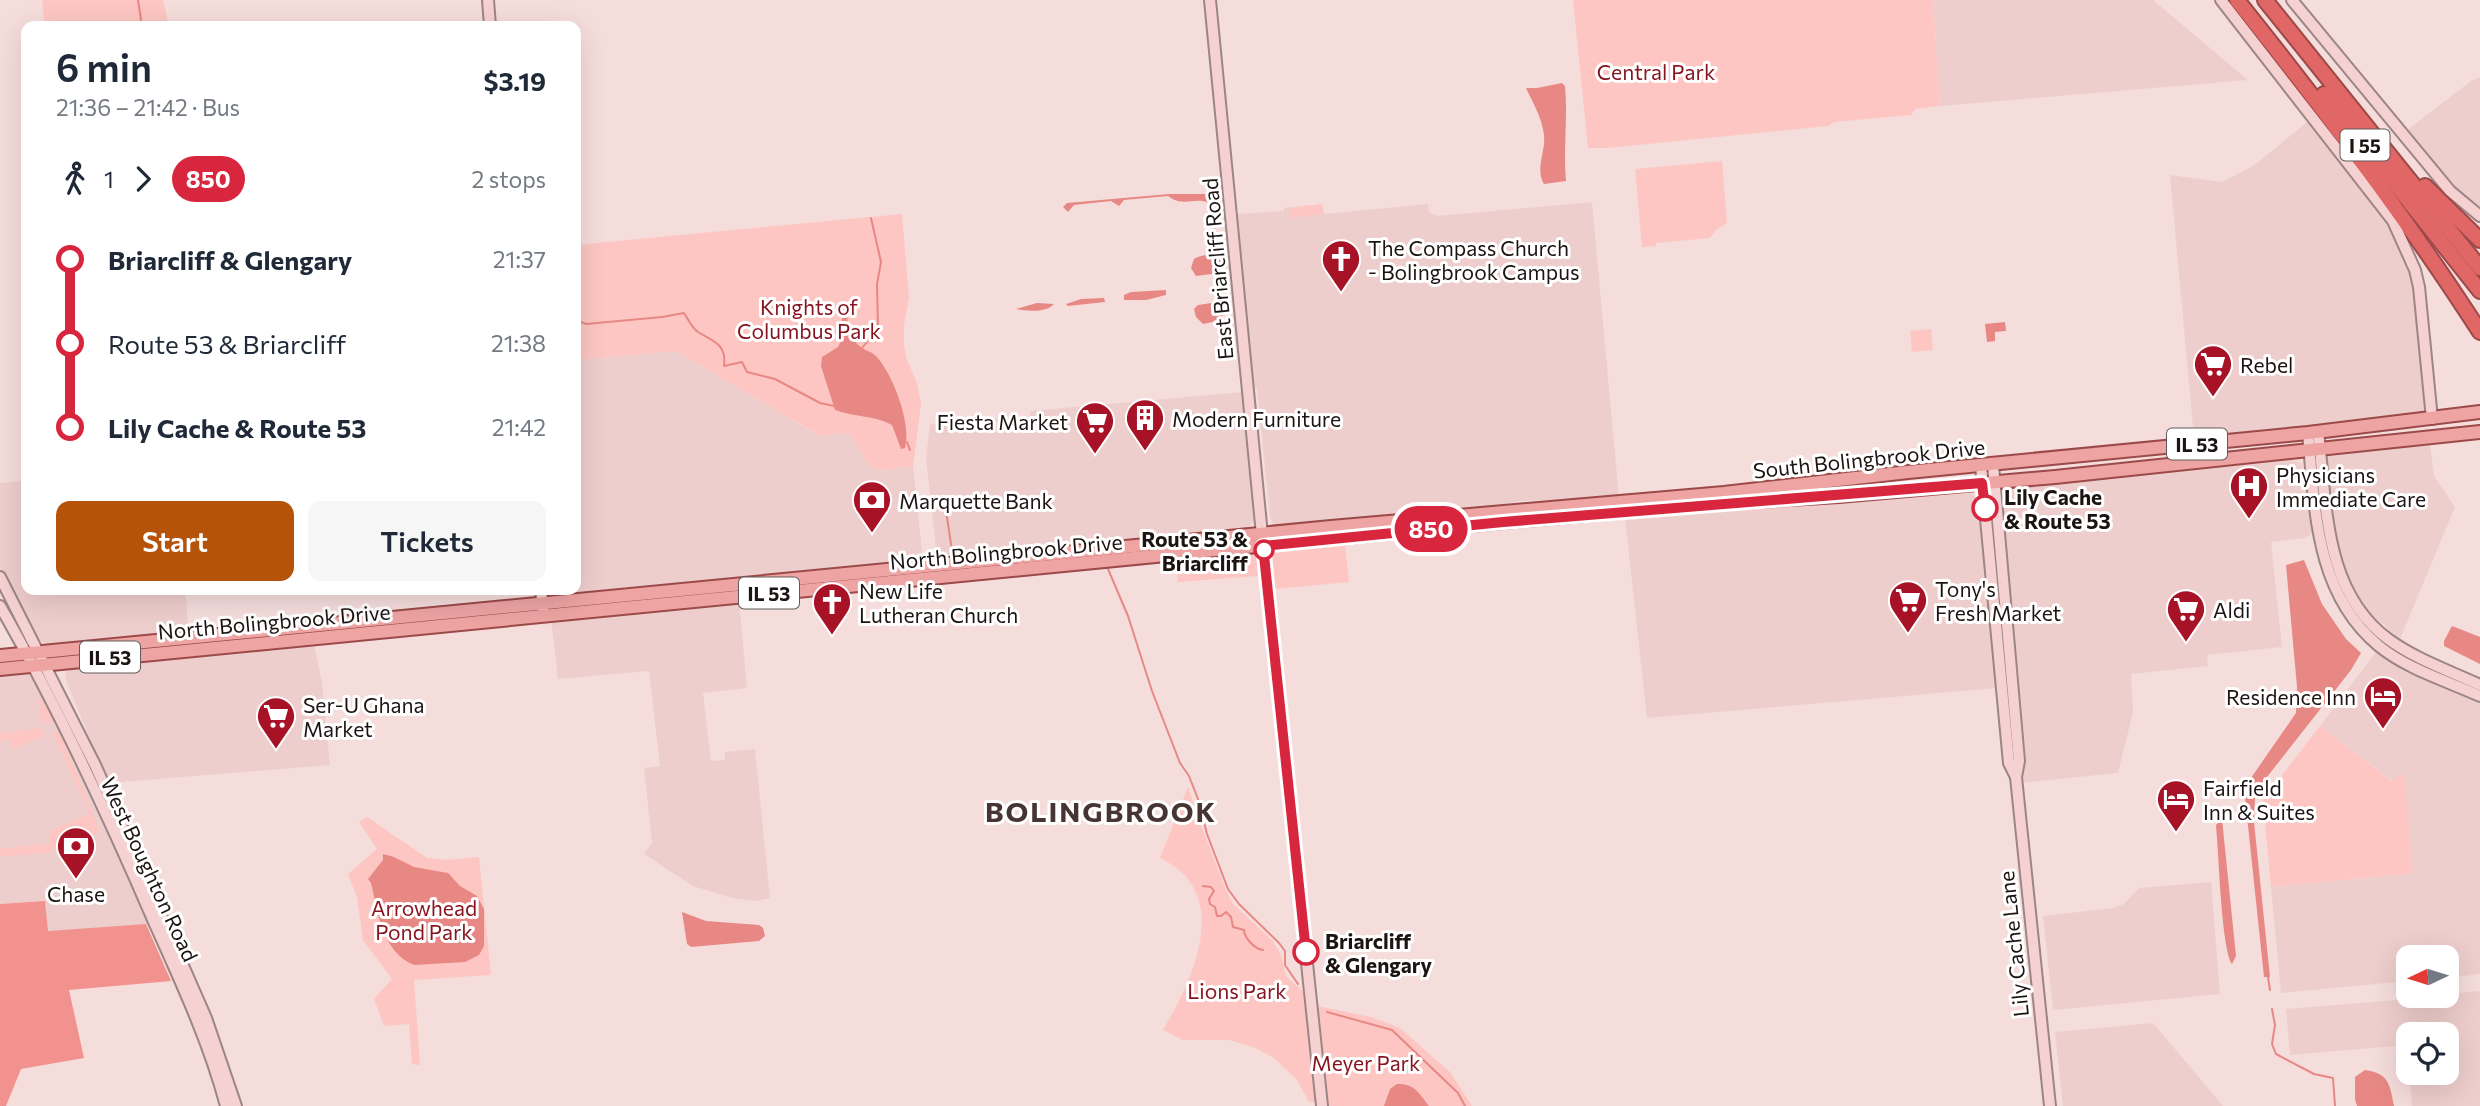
<!DOCTYPE html>
<meta charset="utf-8">
<style>
body{margin:0;font-family:Commissioner,sans-serif;background:#f6f6f7;color:#1f2937;height:100vh;display:flex;flex-direction:column;font-size:26px;white-space:nowrap}
*{box-sizing:border-box;margin:0}
p{font-size:23px;color:#747a83}
.icon{flex:none;width:38px;height:38px;fill:none;stroke:currentColor;stroke-width:2;stroke-linecap:round;stroke-linejoin:round}
.map{position:relative;flex:1;overflow:hidden}
.panel{position:absolute;left:21px;top:21px;width:560px;height:574px;display:flex;flex-direction:column;background:#fff;border-radius:14px;box-shadow:0 7px 28px #0002}
.panel>*{flex:none}
.badge{padding:0 14px;border-radius:23px;font-size:24px;line-height:46px}
.needle{width:46px;rotate:266deg}
.buttons{position:absolute;left:2396px;top:945px;display:grid;gap:14px}
.buttons a{display:grid;place-items:center;width:63px;height:63px;border-radius:14px;background:#fff;box-shadow:0 7px 28px #0002;font-size:35px}
.map>.badge{position:absolute;translate:-50% -50%;box-shadow:0 0 0 4px #fff}
.legs{display:flex;align-items:center;gap:10px;height:77px;padding:0 35px;font-size:23px}
.legs p{margin-inline-start:auto}
.headline{display:flex;align-items:center;justify-content:space-between;height:119px;padding:0 35px}
h1{font-size:38px;font-weight:600;line-height:52px}
.primary-button{display:flex;gap:14px;margin-top:auto;padding:14px 35px}
.primary-button a{flex:1;height:80px;border-radius:14px;background:#b45309;color:#fff;font-size:28px;font-weight:600;line-height:80px;text-align:center}
.primary-button a+a{background:#f6f6f7;color:#1f2937}
ul{padding:0 35px;list-style:none}
li{display:flex;align-items:center;gap:24px;height:84px;font-size:26px}
li i{display:grid;place-items:center;width:10px;height:100%;margin:0 9px;background:currentColor}
li i::after{content:'';width:18px;height:18px;margin:-9px;border:5px solid;border-radius:50%;background:#fff}
li p{margin-inline-start:auto}
li:first-child i{background:linear-gradient(#0000 50%,currentColor 0)}
li:last-child i{background:linear-gradient(currentColor 50%,#0000 0)}
.map>svg:first-child{display:block}
</style>
<div class="map">
<svg width="2480" height="1106" viewBox="0 0 2480 1106">
<rect width="100%" height="100%" fill="#f5dddc"/>
<g fill="#eececc">
<polygon points="1933,0 2153,0 2248,80 1940,106"/>
<polygon points="2480,77 2480,209 2454,189 2406,131 2471,81"/>
<polygon points="2307,122 2395,234 2411,273 2415,302 2425,412 2194,438 2170,175 2223,182 2256,164"/>
<polygon points="1592,202 1619,498 1519,501 1479,509 1280,529 1274,526 1270,517 1257,388 1254,388 1237,214 1284,211 1284,208 1322,204 1324,214 1428,204 1429,212 1437,216"/>
<polygon points="676,351 819,436 845,433 852,436 868,465 880,470 913,466 922,551 917,561 550,597 547,590 576,590 576,360"/>
<polygon points="1244,392 1254,520 1246,531 944,557 939,555 936,549 926,458 930,424 1030,416 1030,411"/>
<polygon points="2430,445 2434,476 2455,507 2400,639 2370,613 2347,579 2336,545 2325,456"/>
<polygon points="2287,459 2301,463 2307,477 2314,526 2311,534 2305,538 2271,542 2282,647 2207,655 2208,666 2131,674 2133,712 2118,773 2021,783 2002,505 2005,490 2010,487"/>
<polygon points="26,480 26,590 185,590 189,634 51,645 40,641 0,567 0,483"/>
<polygon points="1962,490 1972,493 1977,498 1998,688 1647,718 1625,518"/>
<polygon points="739,600 747,688 703,693 711,761 725,760 725,752 755,749 770,898 756,901 732,898 693,886 644,854 652,843 644,768 660,766 649,671 558,679 551,619"/>
<polygon points="314,644 322,683 330,765 108,783 65,678 67,668"/>
<polygon points="2378,649 2394,660 2480,702 2480,974 2447,978 2446,957 2408,957 2408,981 2281,993 2271,887 2413,873 2393,781 2320,726"/>
<polygon points="18,671 27,673 34,680 151,924 47,931 45,901 0,904 0,675"/>
<polygon points="2211,882 2220,994 2053,1010 2043,916 2113,908 2124,904 2139,888"/>
<polygon points="2480,991 2480,1106 2412,1106 2409,1073 2446,1073 2446,1034 2408,1034 2408,1062 2406,1045 2290,1055 2286,1009 2446,996 2447,994"/>
<polygon points="2153,1023 2223,1106 2063,1106 2055,1032"/>
</g>
<g fill="#fdc6c2">
<polygon points="42,0 163,0 169,26 45,26"/>
<polygon points="1573,0 1933,0 1940,106 1915,109 1911,115 1834,122 1828,126 1607,148 1588,148"/>
<polygon points="1722,161 1727,223 1717,229 1710,238 1656,243 1656,246 1642,247 1635,169"/>
<polygon points="1322,204 1323,214 1290,218 1289,208"/>
<polygon points="902,214 909,298 904,325 904,345 907,360 917,383 921,403 913,466 880,470 868,465 852,436 845,433 820,436 676,351 576,360 576,245"/>
<polygon points="1931,329 1933,350 1912,352 1910,331"/>
<polygon points="1345,544 1349,582 1276,589 1257,576 1178,582 1176,559"/>
<polygon points="44,699 55,722 41,723 39,700"/>
<polygon points="2320,726 2392,781 2398,775 2404,774 2413,873 2271,887 2263,800"/>
<polygon points="41,728 45,735 13,750 9,739 0,743 0,733"/>
<polygon points="59,731 100,832 61,851 0,857 0,849 50,843 49,831 90,814 52,732"/>
<path d="M1188 787 1199 820 1228 895 1234 905 1272 940 1281 955 1286 976 1305 993 1317 1102H1309L1297 1080 1273 1057 1253 1047 1229 1040H1183L1163 1030C1193 979 1234 893 1160 858Z"/>
<polygon points="367,817 427,858 447,860 479,857 491,975 414,980 420,1065 412,1064 409,1024 384,1026 374,999 392,979 363,940 357,897 348,874 377,849 359,822"/>
<polygon points="1317,1006 1371,1017 1400,1028 1450,1072 1472,1106 1327,1106"/>
</g>
<polygon fill="#f2928e" points="45,901 48,931 146,924 171,981 69,990 84,1058 21,1069 6,1106 0,1106 0,904"/>
<g fill="#e78884">
<path d="M1562 83 1565 86C1568 118 1563 149 1566 181L1544 184C1535 168 1546 151 1544 135 1542 118 1533 103 1526 88H1537Z"/>
<path d="M1169 194H1208L1221 259 1220 273 1196 276 1191 268 1194 259C1198 256 1205 256 1210 253 1220 246 1212 213 1209 203 1195 196 1183 208 1168 196L1124 200 1119 206 1111 201 1074 205 1068 212 1063 207 1067 203Z"/>
<polygon points="1166,290 1166,295 1146,300 1124,300 1124,295 1131,292"/>
<polygon points="1104,298 1105,302 1068,306 1066,304 1081,299"/>
<polygon points="1218,302 1224,307 1222,320 1203,324 1196,317 1194,309 1198,305"/>
<path d="M1037 303 1054 304C1046 313 1027 311 1016 309Z"/>
<path d="M842 309H847C847 324 849 339 862 348 867 351 872 352 876 356 893 374 912 425 905 448L901 449 892 425C874 415 854 417 835 410L821 366 822 357 838 347 842 339Z"/>
<polygon points="2005,322 2006,331 1995,332 1995,341 1987,342 1985,324"/>
<polygon points="2304,560 2322,604 2346,639 2361,653 2351,670 2256,791 2255,797 2254,822 2270,977 2264,977 2244,788 2296,713 2297,687 2286,565"/>
<polygon points="2452,626 2480,637 2480,664 2444,646 2444,641"/>
<path d="M2222 819 2236 956 2232 964C2222 949 2219 862 2217 839L2216 825Z"/>
<path d="M383 854 394 857 414 867 448 873 460 886 477 896 484 909V946L479 955 465 962 414 965C382 952 378 912 371 883L368 879 383 860Z"/>
<polygon points="682,912 706,921 759,925 763,928 765,936 759,941 691,947 687,944"/>
<path d="M2365 1070C2389 1073 2390 1085 2394 1106H2357L2355 1099V1077Z"/>
<path d="M1397 1084C1415 1084 1418 1092 1429 1106H1384L1390 1089Z"/>
</g>
<g fill="none" stroke-linecap="round" stroke-linejoin="round">
<g stroke="#e78884" stroke-width="2">
<polyline points="138,0 142,26"/>
<path d="M576 320 586 324 662 317 684 313C688 319 692 328 698 332 713 341 727 344 724 366L742 362 747 372 775 379 820 403 834 406"/>
<polyline points="862,348 878,328 877,284 881,262 871,218"/>
<polyline points="907,442 910,450"/>
<polyline points="937,497 947,517 952,551"/>
<polyline points="1108,569 1128,616 1152,691 1180,763 1189,776 1198,799 1207,834 1228,889 1239,904 1279,943 1285,951 1285,965 1298,984"/>
<path d="M1203 886 1211 887 1214 891 1209 899 1210 904 1215 907 1217 916H1221L1226 912 1231 917 1233 927 1244 930C1244 937 1254 949 1263 950"/>
<polyline points="2268,977 2270,990"/>
<polyline points="2272,1009 2275,1025 2272,1044 2276,1054 2314,1074 2333,1078 2335,1106"/>
<polyline points="1327,1012 1392,1030 1458,1093 1465,1106"/>
</g>
<g stroke="#9c8685" stroke-width="14">
<g id="secondary">
<polyline points="488,0 490,26"/>
<polyline points="1210,0 1262,535 1322,1106"/>
<polyline points="2221,0 2393,221 2415,270 2419,287 2432,419"/>
<polyline points="2292,0 2450,191 2480,216"/>
<path d="M2318 432C2327 504 2323 591 2388 639 2415 659 2450 671 2480 685"/>
<path d="M2308 433C2315 509 2315 593 2379 646 2407 669 2447 681 2480 696"/>
<polyline points="1993,465 2019,761 2016,777 2050,1106"/>
<polyline points="1981,466 2009,763 2016,777"/>
<polyline points="0,577 96,767 206,1018 236,1106"/>
<polyline points="541,590 543,609"/>
<path d="M0 606C58 707 108 815 154 922 181 982 209 1042 226 1106"/>
</g>
</g>
<g stroke="#9c4a49" stroke-width="16">
<g id="primary">
<polyline points="0,656 1331,527 1724,493 1908,472 2308,433 2480,412"/>
<polyline points="0,669 1503,522 1725,503 1839,496 2055,477 2480,432"/>
</g>
</g>
<g stroke="#9c4a49" stroke-width="18">
<g id="highway">
<path d="M2237 0C2323 108 2406 217 2480 332"/>
<polyline points="2265,0 2480,268"/>
<polyline points="2324,94 2480,291"/>
<polyline points="2425,186 2480,240"/>
</g>
</g>
<use href="#secondary" stroke="#f6d1d1" stroke-width="10"/>
<use href="#primary" stroke="#eda4a3" stroke-width="12"/>
<use href="#highway" stroke="#e16766" stroke-width="14"/>
</g>
<g fill="none" stroke-linecap="round" stroke-linejoin="round">
<g stroke="#fff" stroke-width="16">
<polyline id="line-1" points="1306,952 1263,546 1503,522 1982,483 1985,508"/>
</g>
<use href="#line-1" stroke="#d7263d" stroke-width="10"/>
</g>
<defs>
<g id="church-pin" transform="scale(2.0125)"><path d="M0 17L-7.5 6A9.5 9.5 0 1 1 7.5 6Z" fill="#a81226" stroke="#fff"/><path d="M-1.2-6h2.4v3.5h3.3v2.4h-3.3V6h-2.4V-.1h-3.3v-2.4h3.3Z" fill="#fff"/></g>
<g id="supermarket-pin" transform="scale(2.0125)"><path d="M0 17L-7.5 6A9.5 9.5 0 1 1 7.5 6Z" fill="#a81226" stroke="#fff"/><path d="M-6-5.5h2.5l.6 2H6L4.5 2H-2.5L-4.4-4H-6ZM-1.5 3.2a1.3 1.3 0 1 0 .1 0ZM3 3.2a1.3 1.3 0 1 0 .1 0Z" fill="#fff"/></g>
<g id="building-pin" transform="scale(2.0125)"><path d="M0 17L-7.5 6A9.5 9.5 0 1 1 7.5 6Z" fill="#a81226" stroke="#fff"/><path d="M-4-6H4V6H1V3H-1V6H-4ZM-2.5-4.3h1.7v1.8h-1.7ZM.8-4.3h1.7v1.8H.8ZM-2.5-1h1.7V.8h-1.7ZM.8-1h1.7V.8H.8Z" fill="#fff"/></g>
<g id="hospital-pin" transform="scale(2.0125)"><path d="M0 17L-7.5 6A9.5 9.5 0 1 1 7.5 6Z" fill="#a81226" stroke="#fff"/><path d="M-5-5h3v3.5h4V-5h3V5h-3V1.5h-4V5h-3Z" fill="#fff"/></g>
<g id="bank-pin" transform="scale(2.0125)"><path d="M0 17L-7.5 6A9.5 9.5 0 1 1 7.5 6Z" fill="#a81226" stroke="#fff"/><path d="M-6-4H6V4H-6ZM0-2.3a2.3 2.3 0 1 0 0 4.6a2.3 2.3 0 1 0 0-4.6Z" fill="#fff"/></g>
<g id="hotel-pin" transform="scale(2.0125)"><path d="M0 17L-7.5 6A9.5 9.5 0 1 1 7.5 6Z" fill="#a81226" stroke="#fff"/><path d="M-6-4.5h1.5V1H6V5H4.5V3h-9V5H-6ZM-4 0a1.8 1.8 0 1 1 3.6 0ZM.5 0V-2.5h3Q6-2.5 6 0Z" fill="#fff"/></g>
</defs>
<g fill-rule="evenodd">
<use href="#church-pin" x="1341" y="259"/>
<use href="#supermarket-pin" x="2213" y="364"/>
<use href="#building-pin" x="1145" y="418"/>
<use href="#supermarket-pin" x="1095" y="421"/>
<use href="#hospital-pin" x="2249" y="486"/>
<use href="#bank-pin" x="872" y="500"/>
<use href="#supermarket-pin" x="1908" y="600"/>
<use href="#church-pin" x="832" y="602"/>
<use href="#supermarket-pin" x="2186" y="609"/>
<use href="#hotel-pin" x="2383" y="696"/>
<use href="#supermarket-pin" x="276" y="716"/>
<use href="#hotel-pin" x="2176" y="799"/>
<use href="#bank-pin" x="76" y="846"/>
</g>
<g fill="#fff" stroke="#d7263d" stroke-width="3.5">
<circle cx="1985" cy="508" r="12"/>
<circle cx="1264" cy="550" r="9"/>
<circle cx="1306" cy="952" r="12"/>
</g>
<g text-anchor="middle" dominant-baseline="central" stroke-width="6" stroke-linejoin="round" paint-order="stroke">
<g fill="#fff" stroke="#605a5a" stroke-width="2">
<rect x="2340.5" y="129.5" width="49" height="31" rx="5"/>
<rect x="2167" y="428.5" width="60" height="31" rx="5"/>
<rect x="739" y="577.5" width="60" height="31" rx="5"/>
<rect x="80" y="641.5" width="60" height="31" rx="5"/>
</g>
<g font-size="19" font-weight="bold" fill="#1c1413">
<text x="2365" y="145">I 55</text>
<text x="2197" y="444">IL 53</text>
<text x="769" y="593">IL 53</text>
<text x="110" y="657">IL 53</text>
</g>
<g font-size="21" fill="#871520" stroke="#fff">
<text x="1656" y="71">Central Park</text>
<text x="809" y="306">Knights of<tspan x="809" dy="24">Columbus Park</tspan></text>
<text x="424" y="907">Arrowhead<tspan x="424" dy="24">Pond Park</tspan></text>
<text x="1237" y="990">Lions Park</text>
<text x="1366" y="1062">Meyer Park</text>
</g>
<g font-size="21" fill="#1c1413" stroke="#fff" text-anchor="start">
<text x="1368" y="247">The Compass Church<tspan x="1368" dy="24">- Bolingbrook Campus</tspan></text>
<text x="2240" y="364">Rebel</text>
<text x="1172" y="418">Modern Furniture</text>
<text x="1068" y="421" text-anchor="end">Fiesta Market</text>
<text x="2276" y="474">Physicians<tspan x="2276" dy="24">Immediate Care</tspan></text>
<text x="899" y="500">Marquette Bank</text>
<text x="1935" y="588">Tony's<tspan x="1935" dy="24">Fresh Market</tspan></text>
<text x="859" y="590">New Life<tspan x="859" dy="24">Lutheran Church</tspan></text>
<text x="2213" y="609">Aldi</text>
<text x="2356" y="696" text-anchor="end">Residence Inn</text>
<text x="303" y="704">Ser-U Ghana<tspan x="303" dy="24">Market</tspan></text>
<text x="2203" y="787">Fairfield<tspan x="2203" dy="24">Inn &amp; Suites</tspan></text>
<text x="76" y="893" text-anchor="middle">Chase</text>
</g>
<g font-size="21" fill="#1c1413" stroke="#fff">
<text transform="translate(1217 269) rotate(-95)">East Briarcliff Road</text>
<text transform="translate(1869 458) rotate(-6)">South Bolingbrook Drive</text>
<text transform="translate(1006 551) rotate(-5)">North Bolingbrook Drive</text>
<text transform="translate(274 621) rotate(-5)">North Bolingbrook Drive</text>
<text transform="translate(150 869) rotate(65)">West Boughton Road</text>
<text transform="translate(2013 944) rotate(-96)">Lily Cache Lane</text>
</g>
<g font-size="21" font-weight="bold" fill="#1c1413" stroke="#fff" text-anchor="start">
<text x="2004" y="496">Lily Cache<tspan x="2004" dy="24">&amp; Route 53</tspan></text>
<text x="1248" y="538" text-anchor="end">Route 53 &amp;<tspan x="1248" dy="24">Briarcliff</tspan></text>
<text x="1325" y="940">Briarcliff<tspan x="1325" dy="24">&amp; Glengary</tspan></text>
</g>
<g font-size="28" font-weight="bold" letter-spacing="2" fill="#473534" stroke="#fff">
<text x="1101" y="811">BOLINGBROOK</text>
</g>
</g>
</svg>
<div class="buttons">
<a><svg class="needle" viewBox="-14 -14 28 28"><path d="M0-13l5 13h-10z" fill="#e53935"/><path d="M0 13l5-13h-10z" fill="#747a83"/></svg></a>
<a><svg class="icon" aria-label="locate" viewBox="0 0 24 24"><circle cx="12" cy="12" r="6"/><path d="M12 2v4M12 18v4M2 12h4M18 12h4"/></svg></a>
</div>
<b class="badge" style="left:1431px;top:529px;background:#d7263d;color:#fff">850</b>
<section class="panel">
<div class="headline"><div><h1>6 min</h1><p>21:36 – 21:42 · Bus</p></div><b>$3.19</b></div>
<div class="legs"><svg class="icon" aria-label="walk" viewBox="0 0 24 24"><circle cx="13" cy="4" r="2"/><path d="M13 8l-2 6 4 7M11 14l-3 7M7 12l3-4h3l4 4"/></svg>1<svg class="icon" aria-label="forward" viewBox="0 0 24 24"><path d="M9 5l7 7-7 7"/></svg><b class="badge" style="background:#d7263d;color:#fff">850</b><p>2 stops</p></div>
<ul>
<li><i style="color:#d7263d"></i><b>Briarcliff &amp; Glengary</b><p>21:37</p></li>
<li><i style="color:#d7263d"></i><span>Route 53 &amp; Briarcliff</span><p>21:38</p></li>
<li><i style="color:#d7263d"></i><b>Lily Cache &amp; Route 53</b><p>21:42</p></li>
</ul>
<div class="primary-button"><a>Start</a><a>Tickets</a></div>
</section>
</div>
